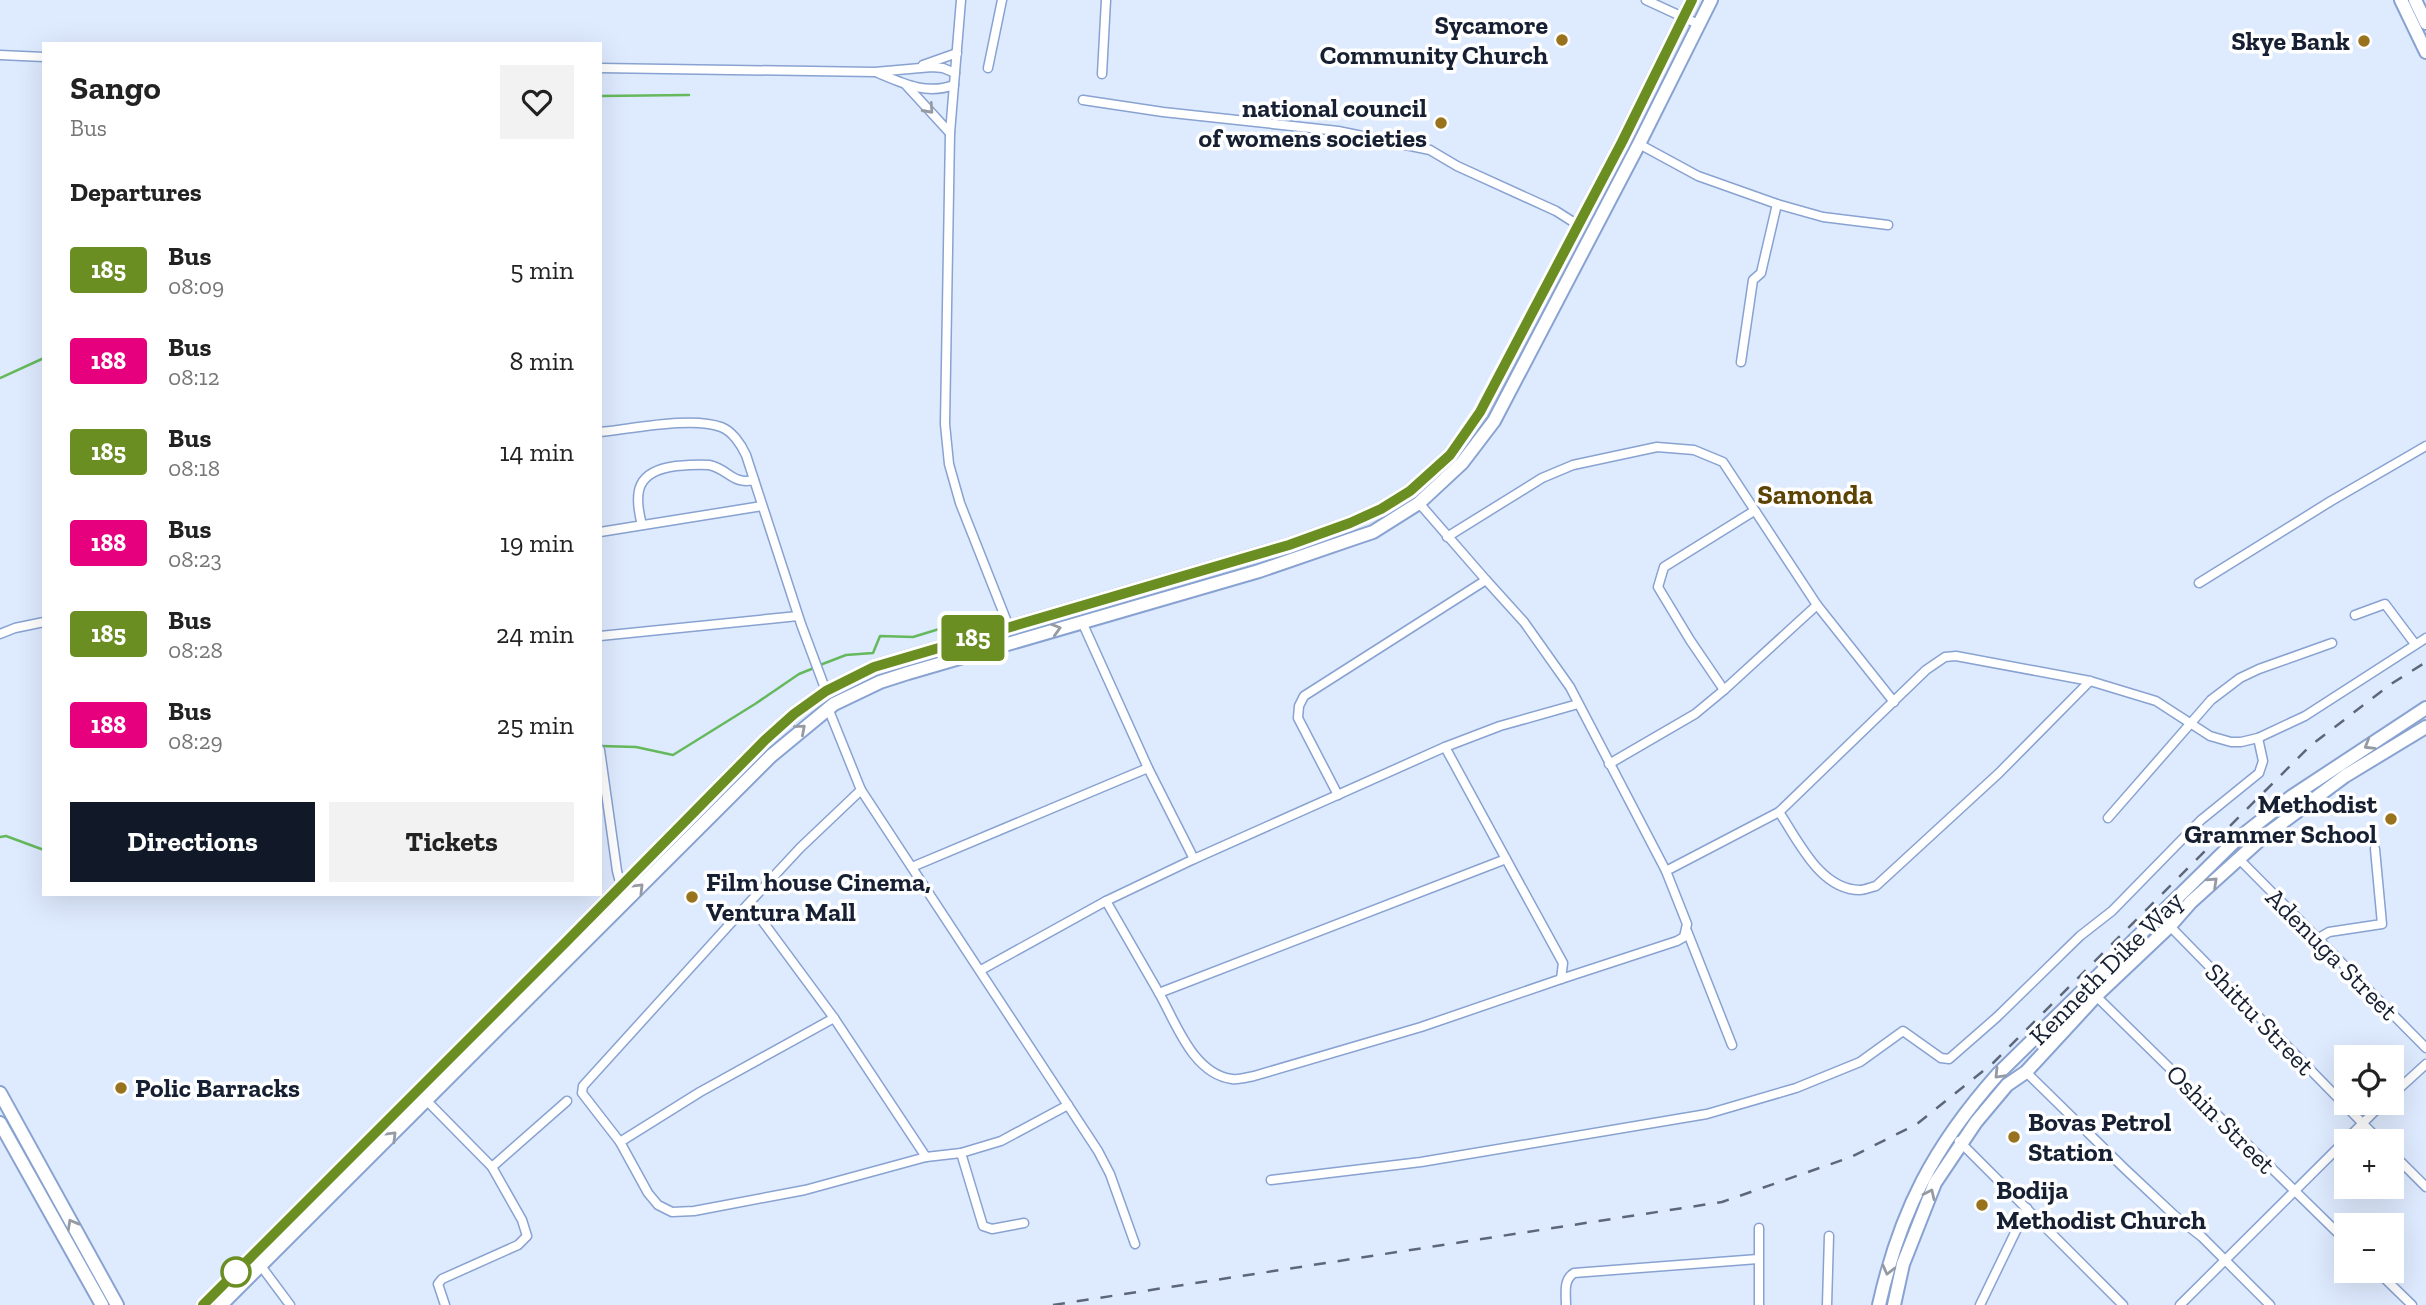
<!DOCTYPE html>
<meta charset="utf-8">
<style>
body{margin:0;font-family:"Zilla Slab",serif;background:#f2f2f2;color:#222;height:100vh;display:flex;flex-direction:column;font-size:26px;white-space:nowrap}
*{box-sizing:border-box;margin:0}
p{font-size:23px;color:#767676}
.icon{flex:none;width:38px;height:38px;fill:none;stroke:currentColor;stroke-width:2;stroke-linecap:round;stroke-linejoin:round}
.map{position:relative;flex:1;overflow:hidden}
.details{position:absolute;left:42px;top:42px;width:560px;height:854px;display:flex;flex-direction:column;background:#fff;border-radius:0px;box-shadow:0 7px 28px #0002}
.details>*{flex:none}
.badge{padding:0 14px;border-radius:5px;font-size:24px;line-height:46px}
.controls{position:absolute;left:2334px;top:1045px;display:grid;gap:14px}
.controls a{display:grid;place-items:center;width:70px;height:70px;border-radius:0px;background:#fff;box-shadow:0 7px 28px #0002;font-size:35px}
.map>.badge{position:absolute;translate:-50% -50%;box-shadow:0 0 0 4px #fff}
h2{padding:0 28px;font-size:26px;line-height:63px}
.round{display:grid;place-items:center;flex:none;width:74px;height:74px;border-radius:0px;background:#f2f2f2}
.overview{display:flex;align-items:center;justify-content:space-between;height:119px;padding:0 28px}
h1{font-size:33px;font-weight:700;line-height:52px}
.primary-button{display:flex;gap:14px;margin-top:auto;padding:14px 28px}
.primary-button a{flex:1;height:80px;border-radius:0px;background:#111827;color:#fff;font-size:28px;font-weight:700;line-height:80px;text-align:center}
.primary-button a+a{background:#f2f2f2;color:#222}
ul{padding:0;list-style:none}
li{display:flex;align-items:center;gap:21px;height:91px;padding:0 28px}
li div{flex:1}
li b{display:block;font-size:26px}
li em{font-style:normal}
li .badge{min-width:77px;font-weight:700;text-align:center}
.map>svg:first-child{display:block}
</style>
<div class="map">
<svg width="2426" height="1305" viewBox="0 0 2426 1305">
<rect width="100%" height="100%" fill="#deeafe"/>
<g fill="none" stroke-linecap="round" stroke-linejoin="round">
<g stroke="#65b95c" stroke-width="2.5">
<polyline points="600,96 689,95"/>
<polyline points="0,378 44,358"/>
<polyline points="820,665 846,655 873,653 880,636 913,637 972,619"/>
<polyline points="601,746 636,747 673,755 755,704 799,674 814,668"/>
<polyline points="0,837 6,836 44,850"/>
</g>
<g stroke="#88a2d1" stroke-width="11">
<g id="minor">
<polyline points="961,0 950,133 945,424 949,464 960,503 1009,627"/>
<polyline points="1646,0 1698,24"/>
<polyline points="0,55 44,57"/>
<polyline points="923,65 957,53"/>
<polyline points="600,68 875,72 932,67 943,68 955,73"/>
<polyline points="988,68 1002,0"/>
<path d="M878 73C904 84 927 95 954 85"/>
<polyline points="1102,74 1106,0"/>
<polyline points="906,85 950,133"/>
<polyline points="1083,100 1163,112 1338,131 1430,150 1457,166 1556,211 1578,225"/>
<polyline points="1639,144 1698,176 1777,204 1823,217 1888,225"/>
<polyline points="1741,362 1753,280 1761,273 1777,204"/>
<path d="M600 432C632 429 692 416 721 427 732 431 741 444 746 455L801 624 826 691"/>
<polyline points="1754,511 1664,567 1658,587 1690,640 1724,690 1817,605"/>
<path d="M642 525C633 491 637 471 676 466 687 465 698 464 709 465 729 469 732 485 754 480"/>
<polyline points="600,532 762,506"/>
<polyline points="1447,537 1542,478 1573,465 1657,447 1694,450 1723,462 1817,605 1894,702"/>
<polyline points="1486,580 1524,622 1570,687 1666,871 1687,924 1684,937 1677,941 1561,979"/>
<polyline points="2199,583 2331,501 2426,446"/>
<polyline points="2355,615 2385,604 2415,644"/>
<polyline points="0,634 15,628 44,622"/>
<polyline points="600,636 798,616"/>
<polyline points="1445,747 1500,726 1578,704"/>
<polyline points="600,750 617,871 621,886"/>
<polyline points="1609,764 1695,714 1724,690"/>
<polyline points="861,790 1098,1151 1110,1174 1135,1244"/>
<polyline points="1338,795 1298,718 1299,706 1304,696 1486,580 1419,503"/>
<path d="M1779 812C1798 840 1820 890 1860 890 1865 890 1871 887 1876 886L1999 773 2090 681"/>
<polyline points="2108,818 2211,700 2240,678 2259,669 2332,643"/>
<polyline points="2239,859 2426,1048"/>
<polyline points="912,867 1148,768 1082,622"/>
<polyline points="1666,871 1779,812 1926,670 1945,657 1956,656 2090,681 2156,701 2210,736 2231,742 2241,742 2258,738 2305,716 2426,638"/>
<polyline points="1106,901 1159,993 1506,859 1445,747 1194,859"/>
<polyline points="749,903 583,1086 582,1093 620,1142 700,1092 834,1018 749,903 800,848 861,790 828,708"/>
<polyline points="2159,915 2380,1141"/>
<polyline points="1687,931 1732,1045"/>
<polyline points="2317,939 2329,932 2382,924 2375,849"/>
<polyline points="981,970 1106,901 1194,859 1148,768"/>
<path d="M1159 993C1176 1023 1193 1074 1232 1079 1239 1080 1248 1077 1254 1076L1421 1027 1561 979 1563 963 1506 859"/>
<polyline points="2096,996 2347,1242"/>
<polyline points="834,1018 926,1157"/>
<polyline points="2026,1072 2125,1169 2174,1215 2202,1237 2270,1305"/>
<polyline points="2392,1095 2426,1064"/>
<polyline points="427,1101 492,1167 522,1220 527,1236 518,1245 442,1279 438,1284 445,1305"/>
<polyline points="1959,1141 2123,1305"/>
<polyline points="620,1142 648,1193 658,1205 672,1212 694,1211 805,1190 926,1157 961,1153 1001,1141 1068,1105"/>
<polyline points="961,1153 983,1226 992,1229 1024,1223"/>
<polyline points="2392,1153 2426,1187"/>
<polyline points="492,1167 567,1101"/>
<polyline points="1271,1180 1421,1162 1707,1114 1796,1088 1860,1062 1903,1031 1941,1058 1949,1059 1997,1017 2080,936 2112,911 2201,820 2259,773 2263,761 2258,738"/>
<polyline points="261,1266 290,1305"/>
<polyline points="2376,1270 2412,1305"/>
<path d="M1566 1305C1566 1293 1563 1280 1574 1273L1758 1259"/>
<polyline points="1759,1305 1759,1228"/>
<polyline points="1827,1305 1829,1236"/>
<polyline points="1980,1305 2027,1208"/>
<polyline points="2180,1305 2384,1102"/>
</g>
</g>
<g stroke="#88a2d1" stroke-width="16">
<g id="primary">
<polyline points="0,1093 117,1305"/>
<polyline points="0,1123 102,1305"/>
<polyline points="203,1305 566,942 765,740 794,714 826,691 874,667 1289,545 1350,523 1381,509 1410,491 1450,455 1480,413 1622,142 1692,0"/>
<polyline points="221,1305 771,756 834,704 880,682 908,673 1259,571 1358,537 1373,532 1419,503 1462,463 1494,421 1639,144 1711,0"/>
</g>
</g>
<g stroke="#88a2d1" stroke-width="16">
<g id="trunk">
<polyline points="2401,0 2426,52"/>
<polyline points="2415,0 2426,23"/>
<path d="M1879 1305C1900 1211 1934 1146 1998 1074L2234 842 2291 797 2426 708"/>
<polyline points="1894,1305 1903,1264 1935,1183 1976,1122 2007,1085 2026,1072 2096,996 2169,927 2191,902 2263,837 2345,776 2426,727"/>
</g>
</g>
<use href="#minor" stroke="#fff" stroke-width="8"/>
<use href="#primary" stroke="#fff" stroke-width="12"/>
<use href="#trunk" stroke="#fff" stroke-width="12"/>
<polyline stroke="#5c677a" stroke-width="2.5" stroke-dasharray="12 12" stroke-linecap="butt" points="1053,1305 1722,1202 1851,1157 1917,1124 1993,1063 2310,746 2391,684 2426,662"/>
</g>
<defs><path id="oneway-chevron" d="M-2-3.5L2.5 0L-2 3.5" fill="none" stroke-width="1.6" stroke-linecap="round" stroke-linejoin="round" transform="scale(1.75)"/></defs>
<g stroke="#969ba3">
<use href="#oneway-chevron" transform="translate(929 109) rotate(48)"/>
<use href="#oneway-chevron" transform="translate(1056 629) rotate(-16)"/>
<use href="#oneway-chevron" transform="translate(801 729) rotate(-41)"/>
<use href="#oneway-chevron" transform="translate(2369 745) rotate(149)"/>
<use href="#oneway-chevron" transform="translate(2213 882) rotate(-43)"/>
<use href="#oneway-chevron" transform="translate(639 888) rotate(-45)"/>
<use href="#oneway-chevron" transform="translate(1999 1074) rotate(134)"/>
<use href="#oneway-chevron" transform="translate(392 1136) rotate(-45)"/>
<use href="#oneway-chevron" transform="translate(1930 1194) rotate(-65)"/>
<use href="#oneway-chevron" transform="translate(72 1224) rotate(-119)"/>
<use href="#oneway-chevron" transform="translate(1888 1270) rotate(104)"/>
</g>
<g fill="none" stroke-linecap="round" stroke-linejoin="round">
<g stroke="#fff" stroke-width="16">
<polyline id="line" points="203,1305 566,942 765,740 794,714 826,691 874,667 1289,545 1350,523 1381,509 1410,491 1450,455 1480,412 1622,142 1692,0"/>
</g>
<use href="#line" stroke="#6b8e23" stroke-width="10"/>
</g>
<g fill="#98721d" stroke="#fff" stroke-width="2.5">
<circle cx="1562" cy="40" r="7"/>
<circle cx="2364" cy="41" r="7"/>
<circle cx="1441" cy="123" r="7"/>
<circle cx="2391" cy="819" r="7"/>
<circle cx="692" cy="897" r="7"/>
<circle cx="121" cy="1088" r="7"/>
<circle cx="2014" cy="1137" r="7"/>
<circle cx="1982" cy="1205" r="7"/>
</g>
<circle fill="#fff" stroke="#6b8e23" stroke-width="3.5" cx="236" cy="1272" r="14"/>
<g text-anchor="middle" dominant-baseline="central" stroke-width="7" stroke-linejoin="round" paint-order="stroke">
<g font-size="26" font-weight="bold" fill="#162032" stroke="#fff" text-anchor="end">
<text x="1548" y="25">Sycamore<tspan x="1548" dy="30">Community Church</tspan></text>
<text x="2350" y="41">Skye Bank</text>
<text x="1427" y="108">national council<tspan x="1427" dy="30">of womens societies</tspan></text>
<text x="2377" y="804">Methodist<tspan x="2377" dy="30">Grammer School</tspan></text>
<text x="706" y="882" text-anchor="start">Film house Cinema,<tspan x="706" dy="30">Ventura Mall</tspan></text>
<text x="135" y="1088" text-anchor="start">Polic Barracks</text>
<text x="2028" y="1122" text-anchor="start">Bovas Petrol<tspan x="2028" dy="30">Station</tspan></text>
<text x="1996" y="1190" text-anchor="start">Bodija<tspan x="1996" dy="30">Methodist Church</tspan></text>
</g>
<g font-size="26" fill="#162032" stroke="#fff">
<text transform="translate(2332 954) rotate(45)">Adenuga Street</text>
<text transform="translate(2106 968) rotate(-45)">Kenneth Dike Way</text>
<text transform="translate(2260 1019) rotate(46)">Shittu Street</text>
<text transform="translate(2221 1119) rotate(45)">Oshin Street</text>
</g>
<g font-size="28" font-weight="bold" fill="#5c4203" stroke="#fff">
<text x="1815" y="494">Samonda</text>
</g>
</g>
</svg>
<div class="controls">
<a><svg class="icon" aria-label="locate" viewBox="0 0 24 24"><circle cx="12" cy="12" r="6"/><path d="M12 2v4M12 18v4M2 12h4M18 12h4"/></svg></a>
<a>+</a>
<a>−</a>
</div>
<b class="badge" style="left:973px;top:638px;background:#6b8e23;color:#fff">185</b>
<section class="details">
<div class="overview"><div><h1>Sango</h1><p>Bus</p></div><a class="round"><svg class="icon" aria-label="heart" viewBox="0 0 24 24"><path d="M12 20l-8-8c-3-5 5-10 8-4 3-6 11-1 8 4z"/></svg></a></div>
<h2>Departures</h2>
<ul>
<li><span class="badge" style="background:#6b8e23;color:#fff">185</span><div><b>Bus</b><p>08:09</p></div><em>5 min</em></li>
<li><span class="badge" style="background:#e6007e;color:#fff">188</span><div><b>Bus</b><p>08:12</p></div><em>8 min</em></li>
<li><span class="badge" style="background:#6b8e23;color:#fff">185</span><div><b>Bus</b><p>08:18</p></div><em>14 min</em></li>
<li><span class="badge" style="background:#e6007e;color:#fff">188</span><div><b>Bus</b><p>08:23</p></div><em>19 min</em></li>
<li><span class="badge" style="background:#6b8e23;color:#fff">185</span><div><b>Bus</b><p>08:28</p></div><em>24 min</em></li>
<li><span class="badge" style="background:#e6007e;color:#fff">188</span><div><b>Bus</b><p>08:29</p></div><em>25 min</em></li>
</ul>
<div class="primary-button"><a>Directions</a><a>Tickets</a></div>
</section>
</div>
